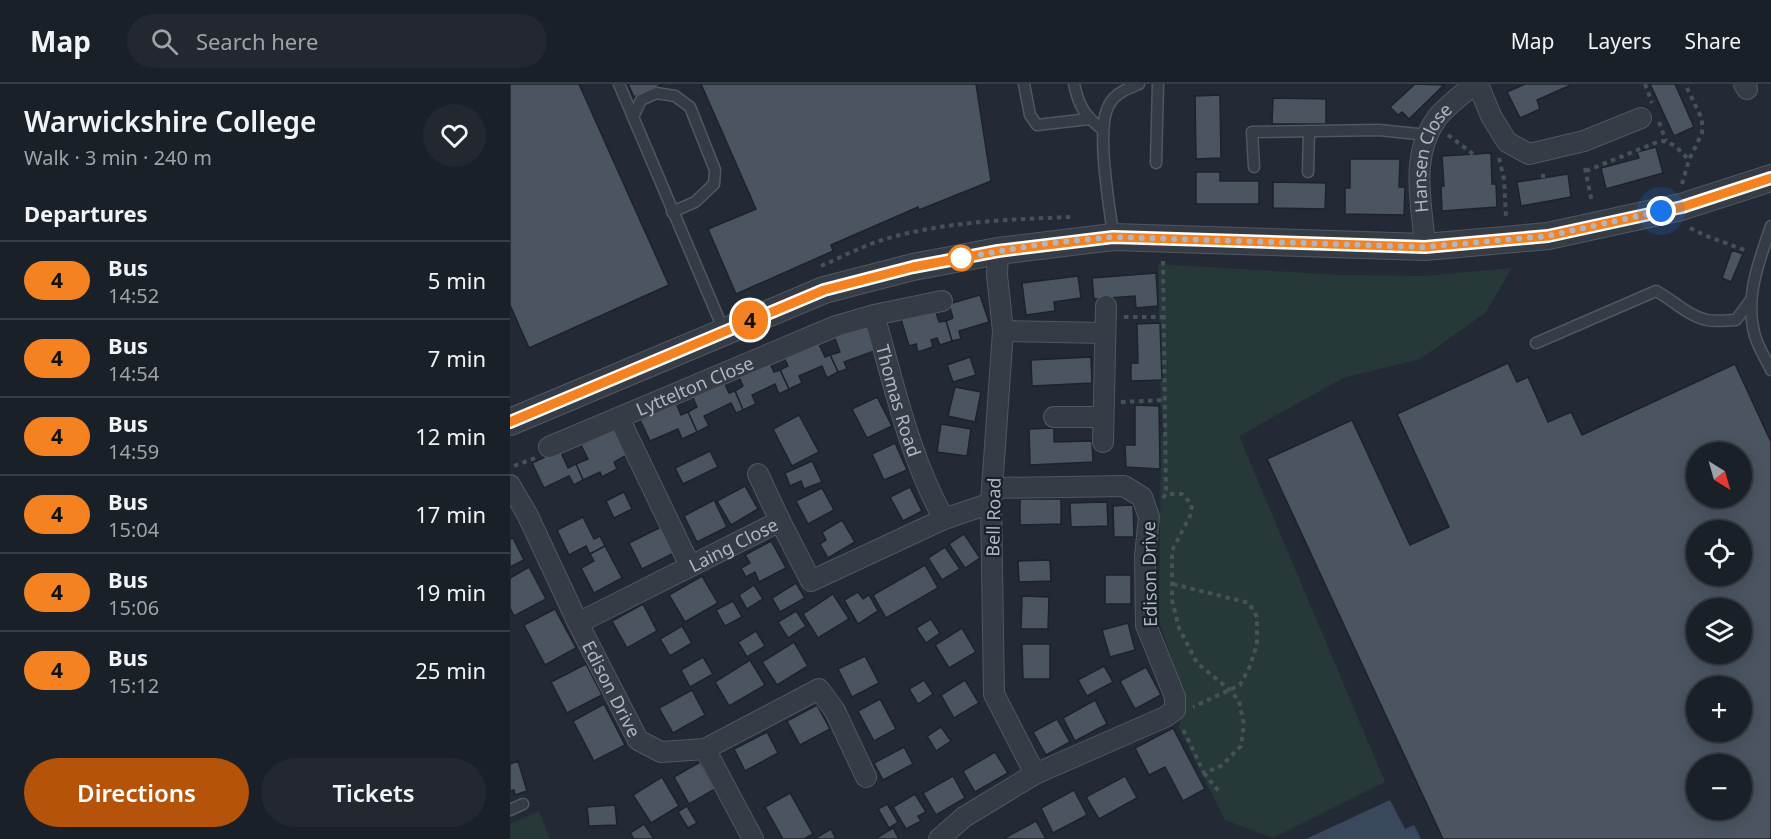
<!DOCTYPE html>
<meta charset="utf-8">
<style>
body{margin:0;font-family:"Noto Sans",sans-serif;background:#232830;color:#f1f3f6;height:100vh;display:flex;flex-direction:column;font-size:22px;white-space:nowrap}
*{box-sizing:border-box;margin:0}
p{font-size:20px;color:#9fa3a8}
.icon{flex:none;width:33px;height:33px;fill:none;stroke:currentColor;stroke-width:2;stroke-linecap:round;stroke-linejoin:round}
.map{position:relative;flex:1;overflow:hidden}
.details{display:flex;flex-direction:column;background:#1a2028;width:510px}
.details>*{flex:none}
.badge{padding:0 12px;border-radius:20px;font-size:21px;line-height:39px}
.needle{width:39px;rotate:143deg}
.buttons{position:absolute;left:1176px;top:358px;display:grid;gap:12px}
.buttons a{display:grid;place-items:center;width:66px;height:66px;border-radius:50%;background:#1a2028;box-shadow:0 3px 15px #0003,0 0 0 2px #383e45;font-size:30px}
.you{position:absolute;width:30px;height:30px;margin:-15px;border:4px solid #fff;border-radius:50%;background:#1a73e8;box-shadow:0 0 0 9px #1a73e833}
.map>.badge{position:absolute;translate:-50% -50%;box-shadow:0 0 0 3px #fff}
h2{padding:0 24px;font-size:22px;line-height:54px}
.round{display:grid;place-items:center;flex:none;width:63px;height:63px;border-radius:32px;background:#232830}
.headline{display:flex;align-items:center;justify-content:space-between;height:102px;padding:0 24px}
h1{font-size:28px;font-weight:600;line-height:45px}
.cta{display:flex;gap:12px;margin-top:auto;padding:12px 24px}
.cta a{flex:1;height:69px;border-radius:36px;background:#b45309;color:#fff;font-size:24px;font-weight:600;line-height:69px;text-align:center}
.cta a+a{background:#232830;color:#f1f3f6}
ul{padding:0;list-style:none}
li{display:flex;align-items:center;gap:18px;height:78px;padding:0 24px;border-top:2px solid #383e45}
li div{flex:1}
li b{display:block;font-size:22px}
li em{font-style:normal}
li .badge{min-width:66px;font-weight:700;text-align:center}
header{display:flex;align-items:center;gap:36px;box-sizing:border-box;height:84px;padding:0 30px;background:#1a2028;border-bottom:2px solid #383e45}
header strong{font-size:28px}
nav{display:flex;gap:33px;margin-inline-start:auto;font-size:21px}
.search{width:420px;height:54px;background:#232830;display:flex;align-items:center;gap:15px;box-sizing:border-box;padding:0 21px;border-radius:33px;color:#9fa3a8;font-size:22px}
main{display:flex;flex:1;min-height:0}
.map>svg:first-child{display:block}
</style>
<header>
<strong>Map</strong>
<div class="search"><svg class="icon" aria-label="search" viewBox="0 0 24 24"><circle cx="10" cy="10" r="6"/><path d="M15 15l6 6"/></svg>Search here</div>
<nav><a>Map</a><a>Layers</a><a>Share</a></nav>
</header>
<main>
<section class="details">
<div class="headline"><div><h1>Warwickshire College</h1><p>Walk · 3 min · 240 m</p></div><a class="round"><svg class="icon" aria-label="heart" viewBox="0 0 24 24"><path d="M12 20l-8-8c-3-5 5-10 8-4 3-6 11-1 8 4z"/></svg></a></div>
<h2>Departures</h2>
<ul>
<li><span class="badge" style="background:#f58220;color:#111">4</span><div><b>Bus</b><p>14:52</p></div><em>5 min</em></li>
<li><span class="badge" style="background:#f58220;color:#111">4</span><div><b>Bus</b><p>14:54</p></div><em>7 min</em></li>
<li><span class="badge" style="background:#f58220;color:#111">4</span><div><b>Bus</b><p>14:59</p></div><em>12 min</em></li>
<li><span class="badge" style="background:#f58220;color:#111">4</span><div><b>Bus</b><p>15:04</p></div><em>17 min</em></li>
<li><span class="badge" style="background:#f58220;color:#111">4</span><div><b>Bus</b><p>15:06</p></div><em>19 min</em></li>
<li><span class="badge" style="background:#f58220;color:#111">4</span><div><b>Bus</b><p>15:12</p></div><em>25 min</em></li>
</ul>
<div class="cta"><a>Directions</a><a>Tickets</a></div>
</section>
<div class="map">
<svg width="1261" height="755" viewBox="0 0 1261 755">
<rect width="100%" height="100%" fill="#232a35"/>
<g fill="#273838">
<polygon points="648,180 830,191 914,192 1002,184 975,229 910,275 833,294 729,352 875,698 763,754 715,736 669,643 675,616 649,537 651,352 654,349 651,320"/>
<polygon points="29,727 40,755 0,755 0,740"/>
</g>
<polygon fill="#3a485d" points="880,716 895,745 904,741 911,755 796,755"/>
<g fill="#4b5561" stroke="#1d232c" stroke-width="1.5" fill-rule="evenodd">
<polygon points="0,0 69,0 159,201 19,264 0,221"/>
<polygon points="118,0 153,0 124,13"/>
<polygon points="191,0 466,0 481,97 409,126 408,123 321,161 323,167 226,210 198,145 246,125"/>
<polygon points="905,0 934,1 899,35 892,28 888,31 880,23"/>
<polygon points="1015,0 1061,0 1061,1 1027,16 1030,25 1010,34 997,8"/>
<polygon points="1140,0 1165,0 1184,43 1164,52"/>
<polygon points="710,11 711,74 686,75 685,12"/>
<polygon points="763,14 816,15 816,40 762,40"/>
<polygon points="1146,63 1153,89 1096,105 1091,84 1129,74 1127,68"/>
<polygon points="981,69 982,100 986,100 987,123 932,127 931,102 934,102 932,72"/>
<polygon points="840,75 890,75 889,103 895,103 894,131 835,130 835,104 840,104"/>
<polygon points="686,88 710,88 710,97 749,97 749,120 686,120"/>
<polygon points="1058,90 1061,113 1011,122 1007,98"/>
<polygon points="763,98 816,99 815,125 763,124"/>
<polygon points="1222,166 1233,170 1221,198 1212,194"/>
<polygon points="646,189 648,222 626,224 625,212 584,215 582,194"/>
<polygon points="568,192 571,214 544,218 545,227 516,231 512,199"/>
<polygon points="470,211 479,238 449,247 451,255 442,257 436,237 443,234 439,220"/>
<polygon points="425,225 429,238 436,237 442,257 430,261 427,254 421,256 423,263 408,268 406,260 399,262 391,235"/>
<polygon points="650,239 652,296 621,297 621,279 628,279 627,240"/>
<polygon points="357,240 367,266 334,278 337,285 328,288 320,271 330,268 324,252"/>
<polygon points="307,256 315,273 320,271 328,288 317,294 312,282 289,292 292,299 279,305 270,286 278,282 273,271"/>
<polygon points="460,273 466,291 443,298 437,281"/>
<polygon points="581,273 582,299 522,302 521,276"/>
<polygon points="258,275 264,288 270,286 279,305 269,310 265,300 242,311 246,320 233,326 225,307 233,302 227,289"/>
<path d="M998 279 1007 298 1018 293 1038 338 1061 328 1072 351 1225 280 1261 358V755H933L757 375 842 336 900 461 939 443 887 330ZM1186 369H1232V414H1186ZM1186 447H1232V492H1186ZM1186 525H1232V570H1186ZM1186 603H1232V648H1186ZM1186 681H1232V726H1186Z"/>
<polygon points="213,296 219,309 225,307 233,326 226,329 221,319 194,332 199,342 187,348 178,328 187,323 181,310"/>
<polygon points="445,303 471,308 465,338 438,332"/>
<polygon points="367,313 382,342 357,354 342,325"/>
<polygon points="166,319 171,331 178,328 187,348 172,355 168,345 140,357 130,336"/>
<polygon points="625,321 649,322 650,385 616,383 615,361 625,361"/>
<polygon points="289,331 309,368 282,382 263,345"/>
<polygon points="431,340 461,345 457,372 427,368"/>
<polygon points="544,344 544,358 582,357 583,378 520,381 519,345"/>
<polygon points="104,345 117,371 104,378 107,385 92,393 90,388 73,396 66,380 78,375 71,361"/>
<polygon points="385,359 397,386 374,396 362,370"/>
<polygon points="50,366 58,384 66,380 73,396 64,401 59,392 34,404 22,379"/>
<polygon points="200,367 208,383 173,400 165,384"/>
<polygon points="302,377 312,398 294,405 291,397 280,402 275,389"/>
<polygon points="235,402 248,425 221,441 207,417"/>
<polygon points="400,403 412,427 393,437 380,413"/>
<polygon points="312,404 324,426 298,440 286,417"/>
<polygon points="114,408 122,425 104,434 96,417"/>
<polygon points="510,415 551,415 551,440 510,441"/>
<polygon points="204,416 217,443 187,458 174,432"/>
<polygon points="597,418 598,442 561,443 560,419"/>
<polygon points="623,421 624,453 604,453 603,422"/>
<polygon points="73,433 84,455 90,452 95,462 80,470 76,462 59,471 47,446"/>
<polygon points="332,436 345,458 318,474 310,460 316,456 312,448"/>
<polygon points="151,443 164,469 132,485 119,459"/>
<polygon points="454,450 470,474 455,484 439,460"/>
<polygon points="3,454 14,476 0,483 0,455"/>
<polygon points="261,457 276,484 249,498 245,488 236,493 231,484 240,479 235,471"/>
<polygon points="95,462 112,494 84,509 71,484 84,477 80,470"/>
<polygon points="435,463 450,485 432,496 418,474"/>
<polygon points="540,476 541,497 509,498 508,477"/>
<polygon points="415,481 428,504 376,534 363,511"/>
<polygon points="19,483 36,515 4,532 0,524 0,494"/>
<rect x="595" y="491" width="26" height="29"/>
<polygon points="192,492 208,519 175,538 159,511"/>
<polygon points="286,499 295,514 270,528 262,514"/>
<polygon points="244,501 253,515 237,525 229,511"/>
<polygon points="348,508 353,515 359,511 368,527 348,540 334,516"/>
<polygon points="323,510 339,535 308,554 293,530"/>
<polygon points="512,512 539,513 538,545 511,545"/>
<polygon points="223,517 232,533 215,542 206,526"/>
<polygon points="133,520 147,547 117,564 102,537"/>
<polygon points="45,525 66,564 35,581 14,541"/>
<polygon points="286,527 296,542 278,554 268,538"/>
<polygon points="421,535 430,549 416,559 406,544"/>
<polygon points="618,539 625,566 600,573 592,546"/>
<polygon points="172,542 182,559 160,572 150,555"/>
<polygon points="452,544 466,568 439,584 425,561"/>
<polygon points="246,547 255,562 237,573 228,558"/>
<polygon points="284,558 298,582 267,601 252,578"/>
<polygon points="512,560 540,560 540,595 513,595"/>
<polygon points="355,572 369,599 342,613 328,585"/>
<polygon points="193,573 203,590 180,603 171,586"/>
<polygon points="240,576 255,601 219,622 205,598"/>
<polygon points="76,580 92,611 57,629 41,598"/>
<polygon points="594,582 603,598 577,612 568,596"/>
<polygon points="636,583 651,611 625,625 610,597"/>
<polygon points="414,596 423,610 408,620 399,605"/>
<polygon points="455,596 469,619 444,634 431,611"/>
<polygon points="182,606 195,631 163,649 149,624"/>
<polygon points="370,615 386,645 364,657 348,627"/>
<polygon points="585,616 597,640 565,657 553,634"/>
<polygon points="94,620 115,661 84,677 63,637"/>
<polygon points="307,621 320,645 290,661 277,637"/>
<polygon points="547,635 560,658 536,671 523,648"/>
<polygon points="431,643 441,657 426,667 417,652"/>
<polygon points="663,644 695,705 673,717 655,683 639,691 625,664"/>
<polygon points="257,648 268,669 235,687 224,665"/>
<polygon points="394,663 403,680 373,696 364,679"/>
<polygon points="485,668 498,689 465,708 453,687"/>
<polygon points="8,677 17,707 5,711 4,706 0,707 0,680"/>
<polygon points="190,678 205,705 179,720 164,693"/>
<polygon points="443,692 455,714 426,731 413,709"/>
<polygon points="615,692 627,714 589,735 576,713"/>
<polygon points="152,693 169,722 141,739 123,711"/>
<polygon points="564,706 577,731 543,749 531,724"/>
<polygon points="280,709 303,750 294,755 273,755 255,723"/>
<polygon points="405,710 416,728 408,732 411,737 396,745 383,723"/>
<polygon points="377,720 388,738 379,744 368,725"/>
<polygon points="105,721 107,741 79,742 77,723"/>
<polygon points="177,722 187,739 178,744 168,728"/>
<polygon points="526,737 536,755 493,755"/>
<polygon points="134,740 144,755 124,755 120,749"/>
<polygon points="383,744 389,755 365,755"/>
<polygon points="321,745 326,755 304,755"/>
</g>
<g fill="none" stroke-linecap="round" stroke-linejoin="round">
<g stroke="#505760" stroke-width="13">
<g id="service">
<polyline points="109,0 214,247"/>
<polyline points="514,0 520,31 527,41 579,35"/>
<path d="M564 0C569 23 575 32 593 46"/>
<polyline points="123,33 131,16 146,9 165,12 180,23 205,86 204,100 185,118 162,128"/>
<polyline points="646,79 648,0"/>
<polyline points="744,83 742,48 869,46 917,51"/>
<polyline points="798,88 799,47"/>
<path d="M1261 142C1249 178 1234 213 1245 252 1248 263 1256 275 1261 286"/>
<path d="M603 152C600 123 585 45 599 21 605 9 617 5 629 0"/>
<path d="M1026 259 1146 207C1163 216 1178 232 1197 236 1206 238 1217 236 1226 236L1240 217"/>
<polyline points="0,726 13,720"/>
</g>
</g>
<g stroke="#505760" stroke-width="22">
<g id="minor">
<polyline points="968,0 981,32 997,58 1019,70 1074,57 1131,34"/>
<polyline points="1234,0 1237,5"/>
<path id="s1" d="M915 163C912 119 899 73 927 34 937 21 953 10 965 0"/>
<polyline points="488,167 487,191 493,247 481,419 484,610 525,690"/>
<polyline points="364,231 432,217"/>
<polyline points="493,247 595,249"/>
<polyline points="544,333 593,333"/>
<polyline points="109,334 180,482"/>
<polyline points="593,358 596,222"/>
<path id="s2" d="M39 363 326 242 364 231C384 300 399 372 434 435"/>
<polyline points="248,390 270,437"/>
<path id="s3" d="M0 401 17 430 68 539 128 656 151 668 195 665 243 755"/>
<path id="s4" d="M68 539 270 437 301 497 434 435 481 419"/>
<polyline points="195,665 309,605 325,627 356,693"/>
<polyline points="429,755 454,733 525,690 655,633 665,626 665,613 636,541 635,472 639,433 632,413 614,402 482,404"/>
</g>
</g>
<g stroke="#505760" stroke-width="28">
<polyline id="tertiary" points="0,338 314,206 403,183 488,167 603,153 915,163 1038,152 1171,123 1261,94"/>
</g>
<g stroke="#445356" stroke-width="4" stroke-dasharray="4.5 4.5" stroke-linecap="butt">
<polyline points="1135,0 1142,19"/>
<polyline points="1149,38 1156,57"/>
<polyline points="938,51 963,70"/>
<polyline points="989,74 994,95 996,133"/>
<polyline points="1075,84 1082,119"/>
<path d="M1076 87 1150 57C1163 57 1171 68 1179 76"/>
<polyline points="1033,94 1033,90"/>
<polyline points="1172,100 1179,76 1192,49 1192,35 1175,0"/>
<polyline points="1180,144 1194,151 1237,167"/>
<polyline points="653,177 656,410"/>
<path d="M311 182C329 174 347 165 366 158 425 138 501 135 563 133"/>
<polyline points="614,233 653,233"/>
<polyline points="611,318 655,316"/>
<polyline points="4,382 25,374"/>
<polyline points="653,414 656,410 672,410 682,421 680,432 662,467 662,516 669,544 687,579 720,606 729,617 734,640 731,662 711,682 694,689 672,643"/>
<polyline points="663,500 739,519 747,533 747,560 740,582 730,601 683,623"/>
<polyline points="694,689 711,710"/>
</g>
<use href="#service" stroke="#363c46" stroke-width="10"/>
<use href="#minor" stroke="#363c46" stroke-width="20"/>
<use href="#tertiary" stroke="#363c46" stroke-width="26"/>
</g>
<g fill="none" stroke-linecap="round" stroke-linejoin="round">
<g stroke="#fff" stroke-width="14">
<polyline id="line" points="0,338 314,206 403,183 488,167 603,153 915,163 1038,152 1172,123 1261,94"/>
</g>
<use href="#line" stroke="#f58220" stroke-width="9"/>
<polyline stroke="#b0b7c2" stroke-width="6" stroke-dasharray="0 10.8" points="451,174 445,175 532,160 603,153 915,163 1038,152 1151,127"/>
</g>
<circle fill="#fff" stroke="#f58220" stroke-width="3" cx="451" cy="174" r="12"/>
<g text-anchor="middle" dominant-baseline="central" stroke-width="4.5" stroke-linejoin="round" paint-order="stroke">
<g font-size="18" fill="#b0b7c2" stroke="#1b212a">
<text stroke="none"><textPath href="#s1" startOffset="92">Hansen Close</textPath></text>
<text stroke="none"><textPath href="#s2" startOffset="158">Lyttelton Close</textPath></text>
<text stroke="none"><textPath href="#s2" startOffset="440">Thomas Road</textPath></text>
<text transform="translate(483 433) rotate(-89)">Bell Road</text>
<text stroke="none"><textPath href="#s4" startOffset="174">Laing Close</textPath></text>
<text transform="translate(639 490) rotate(-91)">Edison Drive</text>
<text stroke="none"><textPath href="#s3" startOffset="228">Edison Drive</textPath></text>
</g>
</g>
</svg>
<div class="buttons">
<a><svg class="needle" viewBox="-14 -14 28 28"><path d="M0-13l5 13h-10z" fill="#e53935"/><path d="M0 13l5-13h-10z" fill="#9fa3a8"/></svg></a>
<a><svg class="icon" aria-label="locate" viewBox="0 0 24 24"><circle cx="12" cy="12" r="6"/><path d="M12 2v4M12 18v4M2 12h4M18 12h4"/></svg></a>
<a><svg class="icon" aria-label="layers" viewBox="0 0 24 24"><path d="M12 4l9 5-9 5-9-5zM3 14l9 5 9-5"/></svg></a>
<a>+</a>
<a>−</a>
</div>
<div class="you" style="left:1151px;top:127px"></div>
<b class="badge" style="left:240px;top:236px;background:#f58220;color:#111">4</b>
</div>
</main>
